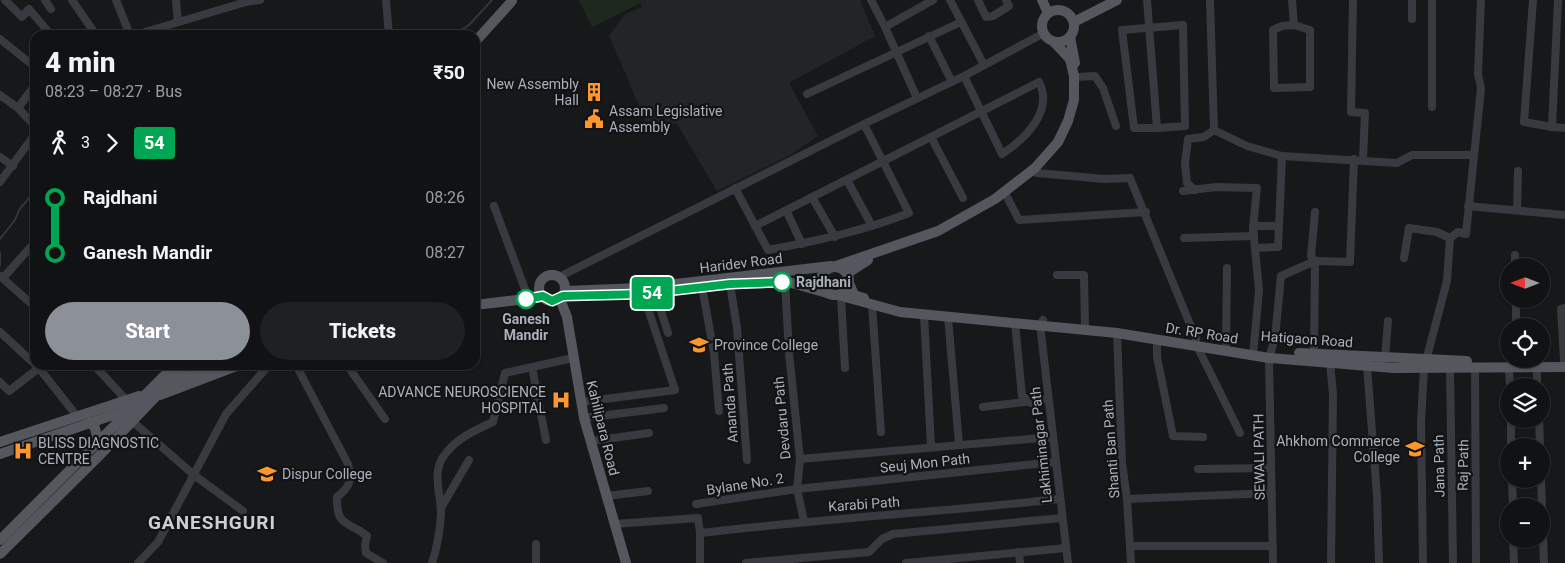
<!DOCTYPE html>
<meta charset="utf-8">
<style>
body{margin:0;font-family:Roboto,sans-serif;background:#1e2022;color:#f1f3f6;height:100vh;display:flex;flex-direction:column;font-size:19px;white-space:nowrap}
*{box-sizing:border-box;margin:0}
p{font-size:16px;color:#9c9ea0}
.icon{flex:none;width:28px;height:28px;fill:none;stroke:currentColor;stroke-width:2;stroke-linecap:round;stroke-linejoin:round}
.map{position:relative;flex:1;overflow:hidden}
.sheet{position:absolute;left:30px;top:30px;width:450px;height:340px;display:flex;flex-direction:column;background:#111214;border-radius:15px;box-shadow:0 1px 4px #0004,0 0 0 1px #303234}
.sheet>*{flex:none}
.badge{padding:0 10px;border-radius:4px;font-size:18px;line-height:32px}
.needle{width:32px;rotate:270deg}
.fabs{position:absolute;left:1500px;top:258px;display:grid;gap:10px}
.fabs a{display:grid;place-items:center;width:50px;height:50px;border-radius:50%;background:#111214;box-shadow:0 1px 4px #0004,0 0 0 1px #303234;font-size:25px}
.map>.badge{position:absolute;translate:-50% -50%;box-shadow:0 0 0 2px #fff}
.legs{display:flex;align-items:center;gap:8px;height:55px;padding:0 15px;font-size:16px}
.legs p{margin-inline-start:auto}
.headline{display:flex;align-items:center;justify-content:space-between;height:85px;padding:0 15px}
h1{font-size:28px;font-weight:800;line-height:38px}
.primary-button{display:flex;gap:10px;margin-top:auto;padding:10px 15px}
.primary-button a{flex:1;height:58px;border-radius:30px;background:#8c9099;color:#fff;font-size:20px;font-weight:800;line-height:58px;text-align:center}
.primary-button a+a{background:#1e2022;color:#f1f3f6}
ul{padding:0 15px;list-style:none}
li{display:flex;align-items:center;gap:18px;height:55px;font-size:19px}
li i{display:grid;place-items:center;width:8px;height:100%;margin:0 6px;background:currentColor}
li i::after{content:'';width:12px;height:12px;margin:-6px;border:4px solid;border-radius:50%;background:#111214}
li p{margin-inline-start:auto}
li:first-child i{background:linear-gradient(#0000 50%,currentColor 0)}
li:last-child i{background:linear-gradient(currentColor 50%,#0000 0)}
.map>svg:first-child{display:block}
</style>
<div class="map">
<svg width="1565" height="563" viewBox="0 0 1565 563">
<rect width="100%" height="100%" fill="#17181a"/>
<polygon fill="#232427" points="639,0 860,0 875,36 789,83 818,136 790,155 717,191 677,124 646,121 609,36 625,14 642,7"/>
<polygon fill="#1f281f" points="579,0 639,0 641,3 592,27"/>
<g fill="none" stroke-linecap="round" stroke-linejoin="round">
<g stroke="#2c393f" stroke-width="2">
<polyline points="454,35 469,25 492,0"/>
<polyline points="0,239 15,220 19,210 35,191"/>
<polyline points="0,253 0,265"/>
</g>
<g stroke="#383a3f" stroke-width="8">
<polyline points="5,0 22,17 29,9 51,35"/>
<polyline points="45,0 51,9"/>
<polyline points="72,0 96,35"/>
<polyline points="116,0 130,35"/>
<polyline points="176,0 178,22"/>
<polyline points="386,0 389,35"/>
<polyline points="871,0 885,27 917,98"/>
<polyline points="950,0 984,65"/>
<polyline points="978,0 986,17 993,16 1009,6 1006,0"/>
<polyline points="1147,0 1157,128 1185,126 1183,25 1122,30 1134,128 1157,128"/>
<polyline points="1210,0 1214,130"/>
<polyline points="1292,0 1294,25"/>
<polyline points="1353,0 1351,112 1365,113 1363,159"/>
<polyline points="1412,0 1412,19"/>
<polyline points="1432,0 1432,107"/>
<polyline points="1533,0 1524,122 1552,127 1558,0"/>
<polygon points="1294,25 1310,30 1310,87 1274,88 1273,30 1282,26"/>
<polyline points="885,27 933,0"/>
<polyline points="135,35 246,2 260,0"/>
<polyline points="929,36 952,82"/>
<polyline points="0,39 35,67"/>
<polyline points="1076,77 1095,76 1103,88 1116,126"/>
<polyline points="807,94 961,22"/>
<polyline points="0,95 18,108 35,85"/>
<polyline points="18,108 35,126"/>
<polyline points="1552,127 1565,128"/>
<polyline points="1214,130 1247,146 1282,156 1397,163 1412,155 1473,155"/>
<polyline points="931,137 963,198"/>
<polyline points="0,157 13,166"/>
<polyline points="1033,170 1037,173 1104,179 1130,178 1196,339"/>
<polyline points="847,180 872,226"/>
<polyline points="0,182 35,134"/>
<path d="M735 188 768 250C816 241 863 231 909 213L864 124 964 76 1044 33"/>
<polyline points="1195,190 1187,183 1185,163 1188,139 1204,137 1214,130"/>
<polyline points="1183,191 1216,187 1257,188 1253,228 1259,290 1253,355"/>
<polyline points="812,197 835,237"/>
<polyline points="1007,197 1019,220 1146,212"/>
<polyline points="494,206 526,292"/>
<polyline points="1468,206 1565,215"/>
<polyline points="786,210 802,244"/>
<polyline points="1517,210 1518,171"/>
<path d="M755 226C850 178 945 130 1039 82 1054 111 1025 139 1002 154L964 76"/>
<polyline points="1253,226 1279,226 1282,156"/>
<polyline points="1184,238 1254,236"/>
<polyline points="1255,248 1278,247 1279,226"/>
<polyline points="1515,255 1515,266"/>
<polyline points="1404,258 1409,228 1437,232 1450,238"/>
<polyline points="1057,275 1084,275 1085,325"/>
<polyline points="0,276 35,307"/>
<polyline points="559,277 864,124"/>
<polyline points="3,278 35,242"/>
<polyline points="785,281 789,353 800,459 797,489 804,521"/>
<polyline points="730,284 737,328 747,460"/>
<polyline points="702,287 714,353 719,411"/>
<polyline points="655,292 668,333"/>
<polyline points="841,297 845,368"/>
<polyline points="1516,299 1516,326"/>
<polyline points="872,305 881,432"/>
<polyline points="924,315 931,446"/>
<polyline points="948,317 959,444"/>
<polyline points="1043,320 1040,325 1068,563"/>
<polyline points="1015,323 1022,396 1031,403"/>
<polyline points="0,332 39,368"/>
<polyline points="1117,333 1122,463 1127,499 1131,563"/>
<polyline points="1157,340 1157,357 1173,436 1203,437"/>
<polyline points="1226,344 1227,268"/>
<polyline points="1197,346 1240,433"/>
<polyline points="1314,354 1315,261 1350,262 1354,159"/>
<polyline points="1385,358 1388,321"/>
<polyline points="1517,359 1518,361"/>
<polyline points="1564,360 1561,309 1565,308"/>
<polyline points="1330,363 1333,394 1331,563"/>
<polyline points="94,365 128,402"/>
<path d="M296 365 348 464C352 480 351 486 337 497 336 527 348 521 367 536L365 545 366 553 383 563"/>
<polyline points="347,365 385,419"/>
<polyline points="1367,366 1377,496 1379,563"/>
<polyline points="532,367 546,440"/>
<polyline points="1450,368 1453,563"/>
<polyline points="1475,368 1476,563"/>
<polyline points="1509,368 1510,386"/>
<polyline points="1537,368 1537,386"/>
<polyline points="0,382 9,391 39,368 76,415"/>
<polyline points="581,402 675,390 641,288"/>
<polyline points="983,407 1048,399"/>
<polyline points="584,418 664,408"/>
<polyline points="1511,419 1511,446"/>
<polyline points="1539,419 1540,446"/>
<polyline points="132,421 194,475 243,511"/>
<polyline points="591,441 649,433"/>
<polyline points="800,459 1052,437"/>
<polyline points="1198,469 1271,468"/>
<polyline points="1512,479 1513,506"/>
<polyline points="1541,479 1544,563"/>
<polyline points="607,496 648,491"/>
<polyline points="1127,499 1272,493"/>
<polyline points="696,504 797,489 1055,462"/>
<polyline points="441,508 469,460"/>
<polyline points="615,524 698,518 700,533"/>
<polyline points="1513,539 1514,563"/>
<polyline points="536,544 536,563"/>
<polyline points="1130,546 1273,546"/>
<polyline points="1019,552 1020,563"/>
<polyline points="138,563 158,542 226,414 269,365"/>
<path d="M432 563C437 548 440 530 441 514 441 496 432 473 443 457 455 439 475 430 493 422L505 373 573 358"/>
<path d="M700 563V533C820 519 940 512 1059 499"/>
<polyline points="746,563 869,552 882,539 893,534 1062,518"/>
<polyline points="906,563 1066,548"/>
<polyline points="1273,563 1269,358 1275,338 1281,276 1315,261 1311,256 1315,212"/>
<polyline points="1423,563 1421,422 1424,368 1447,281 1450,238 1458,232 1466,234 1481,88 1478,74 1481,0"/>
</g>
<g stroke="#54585e" stroke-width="10">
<polyline points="1042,0 1048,13"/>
<circle cx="1058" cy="26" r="16"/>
<polyline points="1074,22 1117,0"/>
<polyline points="1070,37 1075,63"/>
<polyline points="475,42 512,1"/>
<polyline points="836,266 938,231 995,199 1035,168 1058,142 1068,121 1074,100 1074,76 1070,59 1054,42"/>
<circle cx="835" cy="281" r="14"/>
<polyline points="848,273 868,260"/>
<circle cx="552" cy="288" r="13"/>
<polyline points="849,283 854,295 864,298"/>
<polyline points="728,284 785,281 827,293"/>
<polyline points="565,291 641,288 831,266"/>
<polyline points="838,295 900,312 1117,333 1269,358 1394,368 1565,367"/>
<polyline points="560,299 567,317 584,418 626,563"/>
<polyline points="475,305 543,297"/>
<polyline points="1299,353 1467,361"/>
<polyline points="173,382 217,365"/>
<polyline points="160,395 239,365"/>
<polyline points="90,422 95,428 97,437"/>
<polyline points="0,442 139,396"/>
<polyline points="0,454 133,408"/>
<polyline points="0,540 175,365"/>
<polyline points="0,554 98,457 186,365"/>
</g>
</g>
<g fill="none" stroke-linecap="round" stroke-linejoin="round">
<g stroke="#fff" stroke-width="11">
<polyline id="line-1" points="526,299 543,296 552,301 563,296 643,294 730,284 782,282"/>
</g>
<use href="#line-1" stroke="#00a651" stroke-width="8"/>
</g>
<defs>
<g id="building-bare" transform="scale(1.5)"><path d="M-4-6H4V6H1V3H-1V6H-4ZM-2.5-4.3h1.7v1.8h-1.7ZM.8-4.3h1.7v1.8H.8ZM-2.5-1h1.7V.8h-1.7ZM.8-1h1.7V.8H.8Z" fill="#fc962d" stroke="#121315" stroke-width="2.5" paint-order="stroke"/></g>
<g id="civic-bare" transform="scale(1.5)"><path d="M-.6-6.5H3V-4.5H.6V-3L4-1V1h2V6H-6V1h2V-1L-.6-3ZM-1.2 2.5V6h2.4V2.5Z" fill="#fc962d" stroke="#121315" stroke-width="2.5" paint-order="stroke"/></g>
<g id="university-bare" transform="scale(1.5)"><path d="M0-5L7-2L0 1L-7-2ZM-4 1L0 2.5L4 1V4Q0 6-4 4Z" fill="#fc962d" stroke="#121315" stroke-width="2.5" paint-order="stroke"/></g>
<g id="hospital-bare" transform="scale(1.5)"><path d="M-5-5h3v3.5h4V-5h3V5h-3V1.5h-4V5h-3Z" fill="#fc962d" stroke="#121315" stroke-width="2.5" paint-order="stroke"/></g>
</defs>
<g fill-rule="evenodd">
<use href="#building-bare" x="594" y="92"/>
<use href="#civic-bare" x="594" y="119"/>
<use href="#university-bare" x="699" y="345"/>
<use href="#hospital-bare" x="561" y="400"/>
<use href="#university-bare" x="1415" y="449"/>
<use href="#hospital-bare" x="23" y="451"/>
<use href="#university-bare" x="267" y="474"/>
</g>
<g fill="#fff" stroke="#00a651" stroke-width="2.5">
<circle cx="782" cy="282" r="9"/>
<circle cx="526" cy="299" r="9"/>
</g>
<g text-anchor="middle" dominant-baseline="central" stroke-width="4.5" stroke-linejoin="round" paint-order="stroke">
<g font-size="14" fill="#a9b1ba" stroke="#121315" text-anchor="start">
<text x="579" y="84" text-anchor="end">New Assembly<tspan x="579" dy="16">Hall</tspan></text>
<text x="609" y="111">Assam Legislative<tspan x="609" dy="16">Assembly</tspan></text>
<text x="714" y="345">Province College</text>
<text x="546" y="392" text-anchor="end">ADVANCE NEUROSCIENCE<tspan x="546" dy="16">HOSPITAL</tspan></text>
<text x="1400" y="441" text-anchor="end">Ahkhom Commerce<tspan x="1400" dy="16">College</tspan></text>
<text x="38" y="443">BLISS DIAGNOSTIC<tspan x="38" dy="16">CENTRE</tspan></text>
<text x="282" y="474">Dispur College</text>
</g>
<g font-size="14" fill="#a9b1ba" stroke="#121315">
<text transform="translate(741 263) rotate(-7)">Haridev Road</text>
<text transform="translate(1202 333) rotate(9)">Dr. RP Road</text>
<text transform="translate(1307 339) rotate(4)">Hatigaon Road</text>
<text transform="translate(730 403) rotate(-94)">Ananda Path</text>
<text transform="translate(782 418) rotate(-95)">Devdaru Path</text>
<text transform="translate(603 428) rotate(76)">Kahilipara Road</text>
<text transform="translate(1041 445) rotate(-96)">Lakhiminagar Path</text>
<text transform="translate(1111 449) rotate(-94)">Shanti Ban Path</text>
<text transform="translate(1259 457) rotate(-91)">SEWALI PATH</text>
<text transform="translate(925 463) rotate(-6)">Seuj Mon Path</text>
<text transform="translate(1463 465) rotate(-89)">Raj Path</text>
<text transform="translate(1439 466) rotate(-91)">Jana Path</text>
<text transform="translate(745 484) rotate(-9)">Bylane No. 2</text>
<text transform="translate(864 504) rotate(-4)">Karabi Path</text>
</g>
<g font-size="14" font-weight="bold" fill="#a9b1ba" stroke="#121315" text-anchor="start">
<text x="796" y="282">Rajdhani</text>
<text x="526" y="319" text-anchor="middle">Ganesh<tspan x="526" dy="16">Mandir</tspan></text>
</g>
<g font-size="19" font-weight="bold" letter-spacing="1" fill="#cacfd6" stroke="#121315">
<text x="212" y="522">GANESHGURI</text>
</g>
</g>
</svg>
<div class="fabs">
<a><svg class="needle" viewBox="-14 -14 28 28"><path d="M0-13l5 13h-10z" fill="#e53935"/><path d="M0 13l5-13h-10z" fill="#9c9ea0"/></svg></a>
<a><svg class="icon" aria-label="locate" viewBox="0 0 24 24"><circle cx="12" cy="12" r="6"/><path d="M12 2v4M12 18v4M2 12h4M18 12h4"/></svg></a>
<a><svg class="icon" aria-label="layers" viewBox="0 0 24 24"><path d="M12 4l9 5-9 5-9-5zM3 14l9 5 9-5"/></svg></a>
<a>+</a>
<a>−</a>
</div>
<b class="badge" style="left:652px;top:293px;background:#00a651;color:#fff">54</b>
<section class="sheet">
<div class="headline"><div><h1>4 min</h1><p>08:23 – 08:27 · Bus</p></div><b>₹50</b></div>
<div class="legs"><svg class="icon" aria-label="walk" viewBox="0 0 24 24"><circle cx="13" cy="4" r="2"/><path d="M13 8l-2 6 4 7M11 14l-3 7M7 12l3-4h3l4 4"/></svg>3<svg class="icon" aria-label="forward" viewBox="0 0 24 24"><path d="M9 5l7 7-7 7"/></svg><b class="badge" style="background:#00a651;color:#fff">54</b></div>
<ul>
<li><i style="color:#00a651"></i><b>Rajdhani</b><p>08:26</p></li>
<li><i style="color:#00a651"></i><b>Ganesh Mandir</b><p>08:27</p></li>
</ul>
<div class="primary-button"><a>Start</a><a>Tickets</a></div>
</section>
</div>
